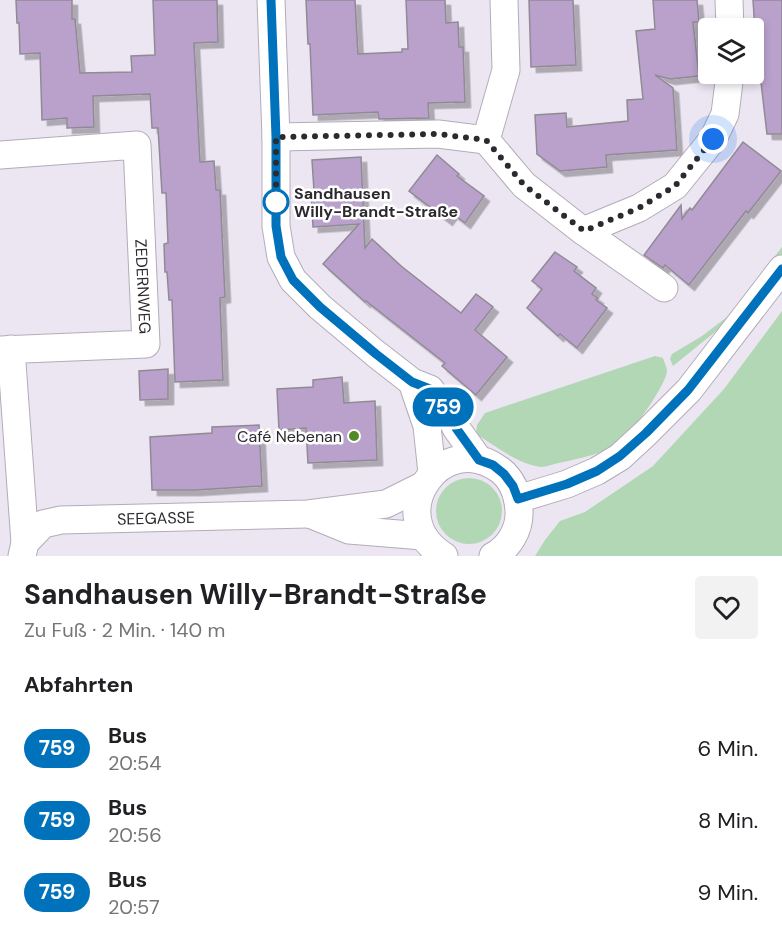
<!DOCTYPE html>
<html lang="de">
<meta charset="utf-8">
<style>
body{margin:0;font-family:"DM Sans",sans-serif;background:#f2f2f2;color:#202124;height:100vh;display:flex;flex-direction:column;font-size:22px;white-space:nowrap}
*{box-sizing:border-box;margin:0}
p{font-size:20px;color:#757577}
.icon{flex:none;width:33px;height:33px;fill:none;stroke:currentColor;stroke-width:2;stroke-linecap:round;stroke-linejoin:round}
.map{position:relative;height:556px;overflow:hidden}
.sheet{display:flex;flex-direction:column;background:#fff;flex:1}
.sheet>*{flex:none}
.badge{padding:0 12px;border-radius:20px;font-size:21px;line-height:39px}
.fabs{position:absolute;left:698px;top:18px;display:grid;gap:12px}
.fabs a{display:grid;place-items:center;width:66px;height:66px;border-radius:6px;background:#fff;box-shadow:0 3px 9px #0003;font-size:30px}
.you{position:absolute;width:30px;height:30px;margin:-15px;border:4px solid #fff;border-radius:50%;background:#1a73e8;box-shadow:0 0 0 9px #1a73e833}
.map>.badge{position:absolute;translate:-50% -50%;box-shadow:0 0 0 3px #fff}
h2{padding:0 24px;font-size:22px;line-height:54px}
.round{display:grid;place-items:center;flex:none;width:63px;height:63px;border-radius:6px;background:#f2f2f2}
.head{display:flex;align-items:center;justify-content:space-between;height:102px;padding:0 24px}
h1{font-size:28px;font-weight:700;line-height:45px}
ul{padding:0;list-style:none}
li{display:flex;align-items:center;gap:18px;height:72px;padding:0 24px}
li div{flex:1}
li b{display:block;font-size:22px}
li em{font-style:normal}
li .badge{min-width:66px;font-weight:700;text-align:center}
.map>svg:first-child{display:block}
</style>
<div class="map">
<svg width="782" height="556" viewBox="0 0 782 556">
<defs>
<filter id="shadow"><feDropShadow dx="5.5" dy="5.5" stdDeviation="0" flood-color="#0004"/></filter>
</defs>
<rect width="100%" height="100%" fill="#ece5f2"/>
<g fill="#b2d7b5">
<polygon points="782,247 782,256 731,319 673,366 670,359 672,354 702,336 727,317"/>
<polygon points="782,311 782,556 535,556 545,540 560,521 585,512 653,466 724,389"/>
<path d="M655 356 663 358C664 362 667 367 667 371 667 383 633 431 623 440 606 454 580 458 559 463 553 464 546 467 541 467 517 464 496 446 476 434L477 425 485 413Z"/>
<circle cx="469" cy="511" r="33"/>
</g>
<g fill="#b9a1cb" stroke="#908a96" stroke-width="1.5" filter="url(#shadow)">
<polygon points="16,0 72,0 72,19 75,19 80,73 132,72 131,56 155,55 153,0 217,0 218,42 194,43 200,162 214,161 216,190 220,190 225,297 220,298 223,380 175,382 172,300 169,300 167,272 165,272 164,244 168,243 166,193 162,193 158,128 152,128 150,94 93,96 94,127 67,128 67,118 42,120 40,53 20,54 19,23 17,23"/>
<polygon points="306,0 355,0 358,54 402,52 402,49 408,49 406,0 445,0 446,23 458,22 459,47 463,47 465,102 428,103 429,118 379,119 378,112 313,115 310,44 308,44"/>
<polygon points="529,0 573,0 576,65 531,67"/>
<polygon points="653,0 697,0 699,22 693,22 699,76 670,79 655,75 673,88 677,150 606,155 607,167 560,171 537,154 535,115 566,113 567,127 628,121 627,100 643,99 636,31 655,29"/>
<polygon points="753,0 782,0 782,134 767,134 755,31"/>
<polygon points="743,142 781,171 748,213 746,211 689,285 665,265 663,268 644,255 681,205 682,219 690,208 692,210"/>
<polygon points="437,155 459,174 457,176 484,196 465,223 452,213 447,220 409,191"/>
<polygon points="361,157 365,248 372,239 401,266 461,313 476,294 493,307 475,330 507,357 476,395 442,366 445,363 366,301 365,302 323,264 359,224 313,227 311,191 314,191 312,160"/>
<polygon points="555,252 577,267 574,271 596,288 592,294 598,298 596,300 607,308 577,348 560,334 558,336 527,308 542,289 532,281"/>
<polygon points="168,369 168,399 140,400 139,371"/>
<polygon points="342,377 344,403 375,401 377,460 308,463 306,428 279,430 277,389 313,387 313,380"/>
<polygon points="259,425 262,486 196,490 152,490 150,437 212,433 212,427"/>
</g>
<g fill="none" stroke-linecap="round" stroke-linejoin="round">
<g stroke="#b3acb8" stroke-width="29">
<g id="street">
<polyline points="271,0 276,137 276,226 281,257 293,280 320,307 376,354 412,382 430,389 451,417 456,428 479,460"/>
<polyline points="504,0 506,70 486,140 524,185 583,231 639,208 675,186 713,139 725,114 730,74"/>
<polyline points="729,0 730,28"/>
<polyline points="276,137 438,134 486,140"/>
<path id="s1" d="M0 155 137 145 146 344 0 350"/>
<polyline points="583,231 664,288"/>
<polyline points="11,349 25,543"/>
<polyline points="412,382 427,426 432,473"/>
<polyline points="518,499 567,484 597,471 620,457 646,433 689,390 782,269"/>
<polyline points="312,515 349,530 423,536"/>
<path id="s2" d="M22 556 25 543 43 524 61 520 308 514 386 504 422 486"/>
<path d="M444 556C380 516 442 427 500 470 513 480 518 495 519 511 520 529 509 548 493 556"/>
</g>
</g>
<use href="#street" stroke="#fff" stroke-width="27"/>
</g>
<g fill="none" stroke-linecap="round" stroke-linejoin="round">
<g stroke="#fff" stroke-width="14">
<polyline id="line" points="271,0 276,137 276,226 281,257 293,280 320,307 376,354 412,382 430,389 451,417 456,428 479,460 493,465 504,474 513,486 518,499 567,484 597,471 620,456 646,433 688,390 782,269"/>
</g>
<use href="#line" stroke="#0072bc" stroke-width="9"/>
<polyline stroke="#2d2a2f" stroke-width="6" stroke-dasharray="0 10.8" points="276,202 276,204 276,137 438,134 486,140 524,185 584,231 639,208 675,186 713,139"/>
</g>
<circle fill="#fff" stroke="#0072bc" stroke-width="3" cx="276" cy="202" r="12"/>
<circle fill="#518a26" stroke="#fff" stroke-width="2" cx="354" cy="436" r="6"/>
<g text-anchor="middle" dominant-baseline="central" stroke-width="5" stroke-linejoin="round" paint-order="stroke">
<g font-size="16" font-weight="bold" fill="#2d2a2f" stroke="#fff" text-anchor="start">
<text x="294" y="193">Sandhausen<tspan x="294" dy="18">Willy-Brandt-Straße</tspan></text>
</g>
<g font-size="16" fill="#2d2a2f" stroke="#fff">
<text stroke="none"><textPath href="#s1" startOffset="279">ZEDERNWEG</textPath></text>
<text stroke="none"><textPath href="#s2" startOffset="153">SEEGASSE</textPath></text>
</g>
<g font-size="16" fill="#2d2a2f" stroke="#fff" text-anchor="end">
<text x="342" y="436">Café Nebenan</text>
</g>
</g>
</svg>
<div class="fabs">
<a><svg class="icon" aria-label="layers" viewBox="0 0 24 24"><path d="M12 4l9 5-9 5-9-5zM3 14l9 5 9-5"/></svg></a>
</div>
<div class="you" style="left:713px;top:139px"></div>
<b class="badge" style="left:443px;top:407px;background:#0072bc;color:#fff">759</b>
</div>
<section class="sheet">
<div class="head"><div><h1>Sandhausen Willy-Brandt-Straße</h1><p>Zu Fuß · 2 Min. · 140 m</p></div><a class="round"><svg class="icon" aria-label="heart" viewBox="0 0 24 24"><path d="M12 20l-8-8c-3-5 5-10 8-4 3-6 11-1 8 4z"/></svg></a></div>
<h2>Abfahrten</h2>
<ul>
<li><span class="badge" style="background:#0072bc;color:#fff">759</span><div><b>Bus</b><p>20:54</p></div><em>6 Min.</em></li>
<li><span class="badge" style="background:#0072bc;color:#fff">759</span><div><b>Bus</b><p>20:56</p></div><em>8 Min.</em></li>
<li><span class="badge" style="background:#0072bc;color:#fff">759</span><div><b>Bus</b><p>20:57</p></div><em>9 Min.</em></li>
</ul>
</section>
